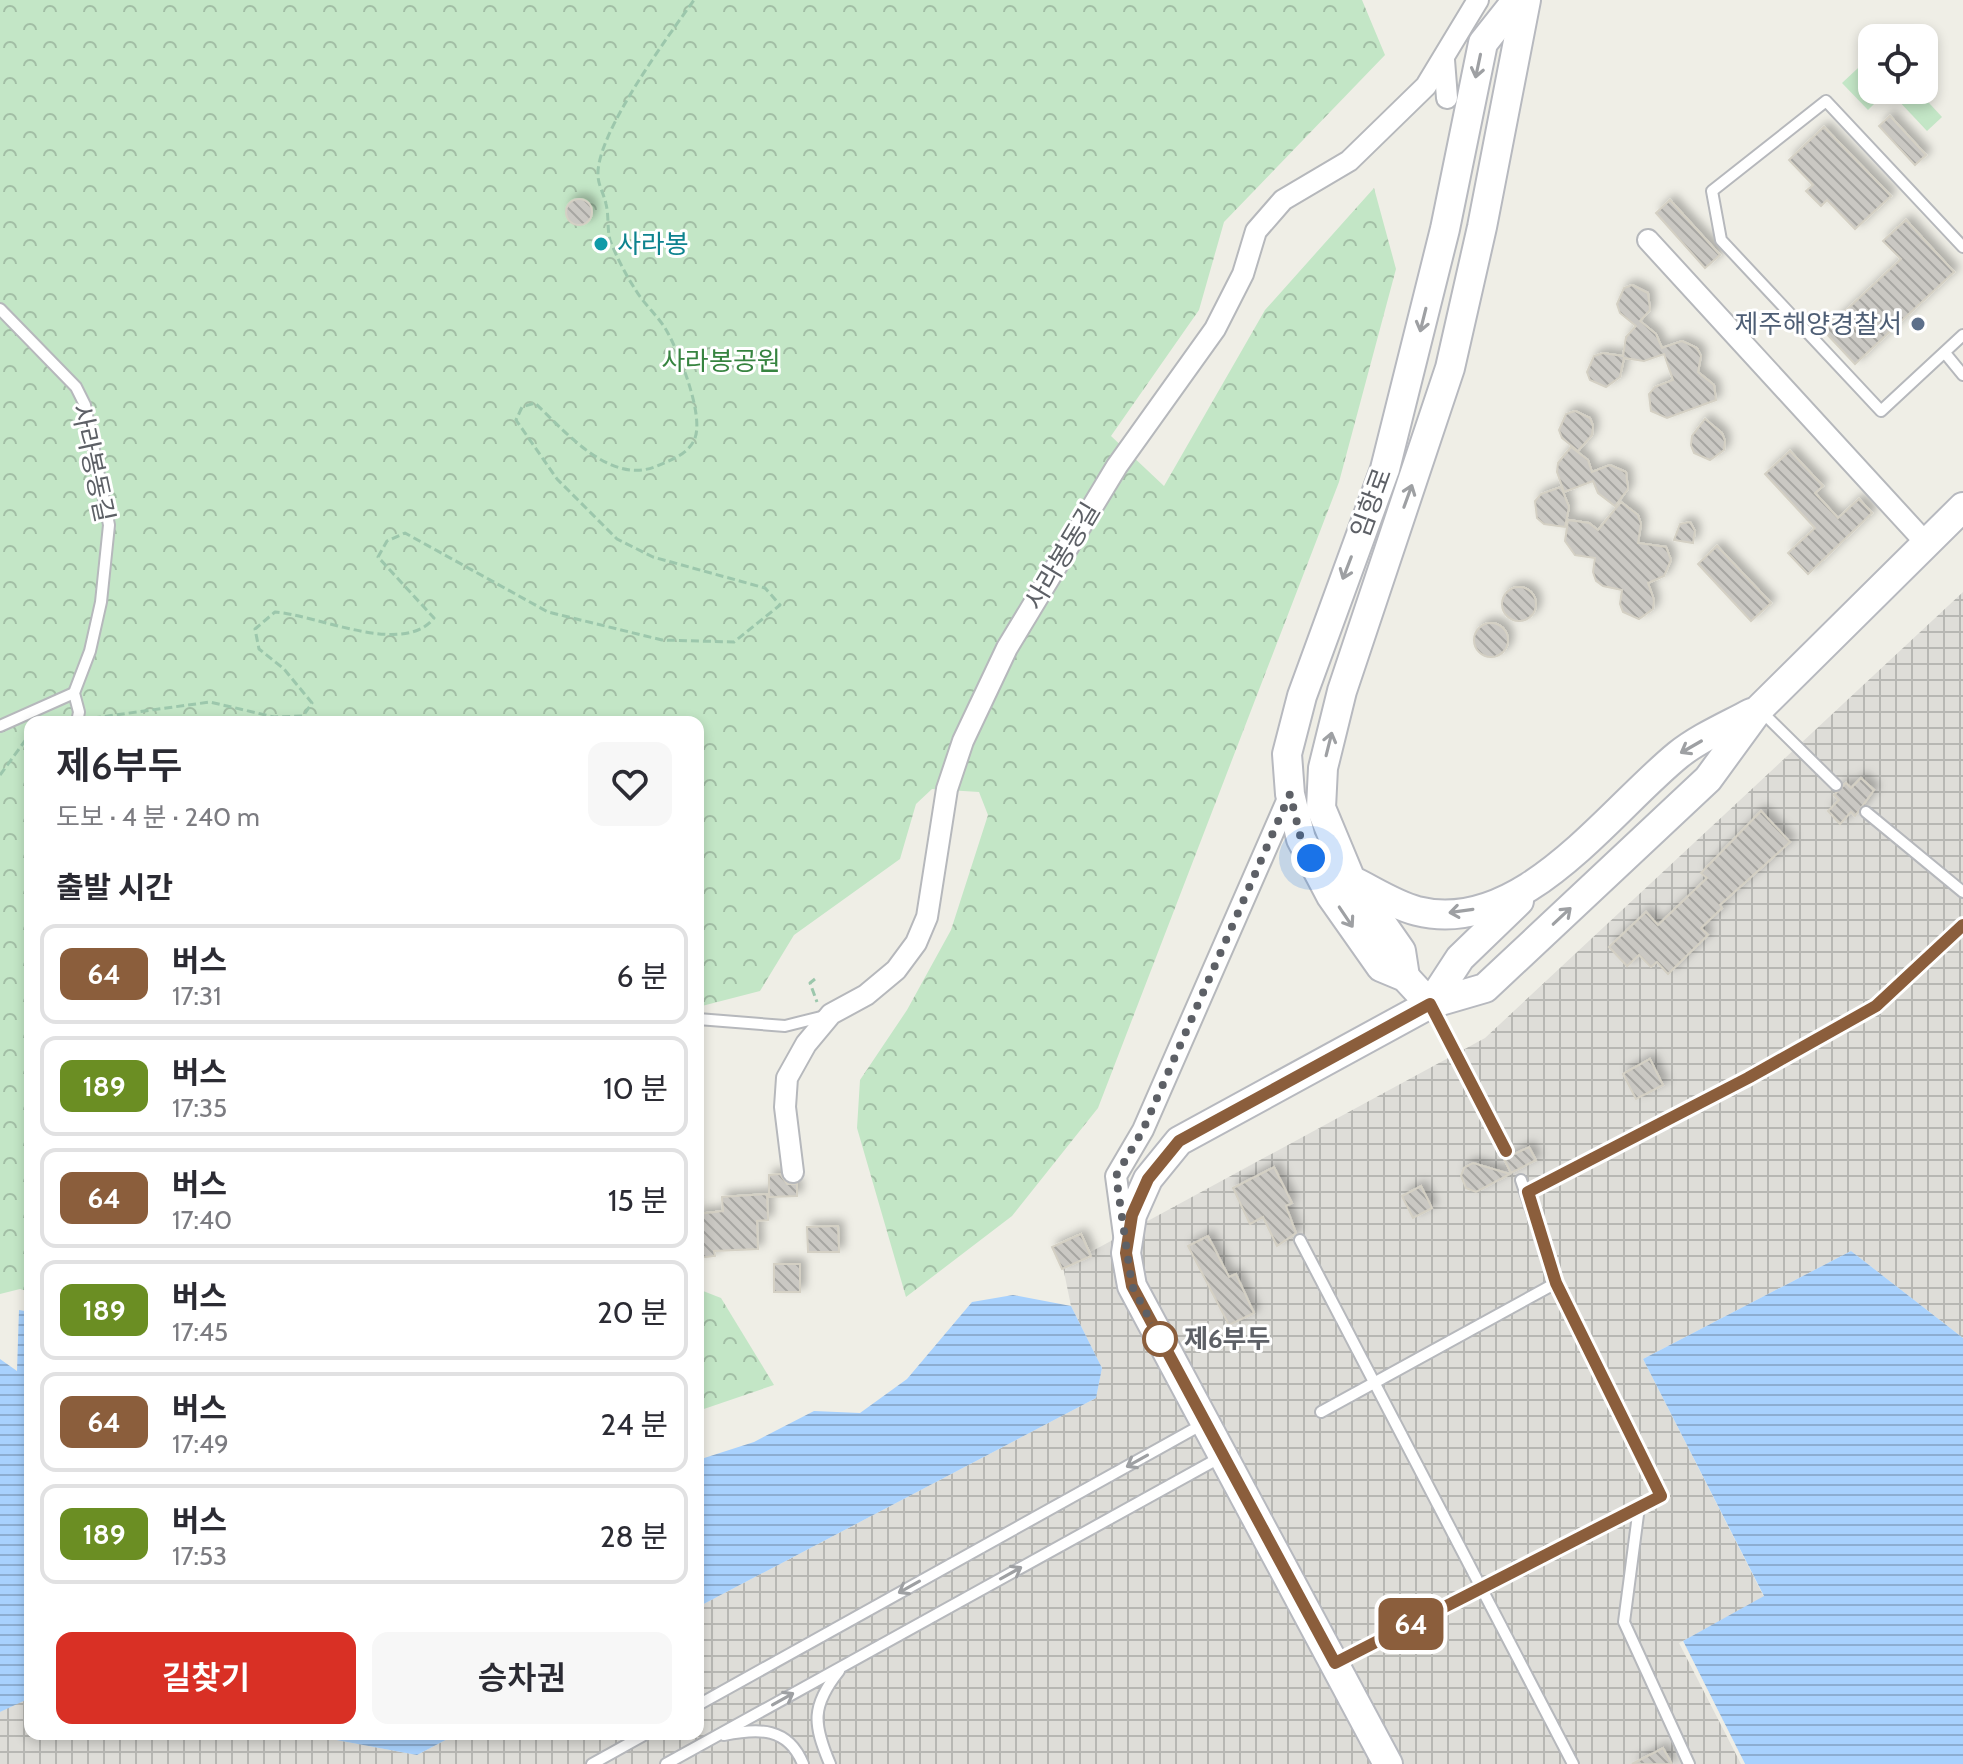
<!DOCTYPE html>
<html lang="ko">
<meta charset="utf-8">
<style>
body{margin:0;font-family:Cabin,"Noto Sans KR",sans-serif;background:#f7f7f7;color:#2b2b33;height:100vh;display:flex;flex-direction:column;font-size:30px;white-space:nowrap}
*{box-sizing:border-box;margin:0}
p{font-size:26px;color:#7c7c81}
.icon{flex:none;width:44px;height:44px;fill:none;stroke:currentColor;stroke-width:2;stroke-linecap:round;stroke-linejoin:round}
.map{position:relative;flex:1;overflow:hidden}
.drawer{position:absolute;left:24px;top:716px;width:680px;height:1024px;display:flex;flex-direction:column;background:#fff;border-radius:16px;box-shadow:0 4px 12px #0003}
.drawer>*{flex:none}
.badge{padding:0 16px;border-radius:12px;font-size:28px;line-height:52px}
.tools{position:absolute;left:1858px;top:24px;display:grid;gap:16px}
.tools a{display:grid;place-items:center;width:80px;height:80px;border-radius:16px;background:#fff;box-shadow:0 4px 12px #0003;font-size:40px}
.you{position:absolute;width:40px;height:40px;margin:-20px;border:6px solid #fff;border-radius:50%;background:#1a73e8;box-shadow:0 0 0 12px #1a73e833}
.map>.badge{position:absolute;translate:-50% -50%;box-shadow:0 0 0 4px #fff}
h2{padding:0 32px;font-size:30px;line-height:72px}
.round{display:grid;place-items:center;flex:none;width:84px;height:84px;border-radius:16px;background:#f7f7f7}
.overview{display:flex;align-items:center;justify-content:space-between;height:136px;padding:0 32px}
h1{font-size:38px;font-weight:600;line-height:60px}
.primary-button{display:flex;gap:16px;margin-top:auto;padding:16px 32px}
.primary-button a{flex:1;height:92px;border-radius:16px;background:#d93025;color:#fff;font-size:32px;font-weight:600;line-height:92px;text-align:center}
.primary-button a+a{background:#f7f7f7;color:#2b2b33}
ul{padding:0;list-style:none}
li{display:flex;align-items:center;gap:24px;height:100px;margin:0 16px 12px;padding:0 16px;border:4px solid #e1e1e2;border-radius:16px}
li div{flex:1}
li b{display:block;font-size:30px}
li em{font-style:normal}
li .badge{min-width:88px;font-weight:700;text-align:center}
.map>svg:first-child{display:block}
</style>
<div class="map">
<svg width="1963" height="1764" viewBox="0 0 1963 1764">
<defs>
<pattern id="industrial-grid" width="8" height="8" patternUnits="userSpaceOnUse" patternTransform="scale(2)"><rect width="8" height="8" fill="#deddd8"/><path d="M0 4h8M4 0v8" fill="none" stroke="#b7b7b3"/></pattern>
<pattern id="forest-crowns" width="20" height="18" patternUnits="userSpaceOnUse" patternTransform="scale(2)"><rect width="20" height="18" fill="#c3e6c6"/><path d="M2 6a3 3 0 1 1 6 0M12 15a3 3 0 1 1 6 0" fill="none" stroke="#a2bea5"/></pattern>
<pattern id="water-rules" width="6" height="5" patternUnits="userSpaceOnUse" patternTransform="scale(2)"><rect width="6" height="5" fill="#a8d1fd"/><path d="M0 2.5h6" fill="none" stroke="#8cadd1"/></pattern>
<pattern id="building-back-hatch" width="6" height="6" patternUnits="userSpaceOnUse" patternTransform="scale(2)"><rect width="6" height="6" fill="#cac8c3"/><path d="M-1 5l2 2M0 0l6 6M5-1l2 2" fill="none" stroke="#a7a6a2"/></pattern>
<filter id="shadow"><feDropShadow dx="5" dy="-5" stdDeviation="4" flood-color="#0004"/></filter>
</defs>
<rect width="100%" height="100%" fill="#efeee6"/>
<polygon fill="url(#industrial-grid)" points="1963,592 1963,1338 1851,1251 1643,1359 1764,1597 1683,1641 1745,1764 0,1764 0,1712 25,1698 30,1698 30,1734 304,1734 417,1755 457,1734 698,1734 698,1607 1096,1398 1102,1368 1071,1306 1063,1267 1485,1038"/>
<g fill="url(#forest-crowns)">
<polygon points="0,0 1362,0 1385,55 1224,222 1199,310 1111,436 1164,486 1265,310 1374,188 1396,269 1339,482 1098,1108 1012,1216 906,1297 857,1128 860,1080 907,1010 951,930 988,815 979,792 932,789 916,804 900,859 794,935 760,991 698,1007 698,722 30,722 30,1292 20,1289 0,1294"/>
<polygon points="698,1289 721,1298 774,1385 698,1411"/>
</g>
<g fill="#c3e6c6">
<polygon points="1872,55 1872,90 1888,90 1868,110 1842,83"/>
<polygon points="1905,90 1917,90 1942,117 1927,131 1896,98"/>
</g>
<g fill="url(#water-rules)">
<polygon points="1851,1251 1963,1338 1963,1764 1745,1764 1683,1641 1764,1596 1643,1359"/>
<polygon points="1013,1295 1071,1306 1102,1368 1096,1398 698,1607 698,1460 754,1442 814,1411 860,1413 907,1379 972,1302"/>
<polygon points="19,1310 30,1312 30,1698 0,1712 0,1359 17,1371"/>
<polygon points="304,1734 457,1734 417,1755"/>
</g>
<polygon fill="#efeee6" points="1683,1641 1745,1764 1741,1764 1679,1643"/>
<g fill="url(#building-back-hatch)" stroke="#d4d0c4" stroke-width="2" filter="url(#shadow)">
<polygon points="1890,116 1926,155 1915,165 1879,126"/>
<polygon points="1824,127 1891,196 1855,229 1827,200 1821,206 1806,191 1813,185 1789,160"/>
<circle cx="579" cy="212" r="13"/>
<polygon points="1670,200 1720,255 1705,268 1656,213"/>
<polygon points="1906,220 1954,272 1855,364 1824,331 1901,259 1883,241"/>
<polygon points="1632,285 1648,293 1650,310 1640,321 1656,334 1662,348 1682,341 1697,348 1701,356 1698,372 1714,385 1716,400 1667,418 1651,411 1649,394 1655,387 1673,380 1664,354 1644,361 1624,358 1620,377 1606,387 1590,380 1587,372 1594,356 1603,353 1623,356 1626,337 1636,326 1620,313 1617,304 1624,288"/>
<polygon points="1575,411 1590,418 1593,426 1592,435 1578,451 1562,438 1559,430 1566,414"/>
<polygon points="1705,419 1722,433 1725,441 1724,450 1710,460 1694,453 1691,445 1692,436"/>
<polygon points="1571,447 1588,460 1592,472 1610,465 1626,472 1628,489 1615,506 1598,493 1593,481 1564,492 1557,472 1558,463"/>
<polygon points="1790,451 1823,486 1815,493 1838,518 1859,499 1872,513 1808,574 1788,553 1815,528 1765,474"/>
<polygon points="1561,487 1569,507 1565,527 1544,524 1537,518 1535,501 1541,494"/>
<polygon points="1621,502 1638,515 1641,524 1638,543 1666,547 1671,560 1664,576 1648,583 1654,600 1653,609 1639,619 1623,612 1620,604 1622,590 1603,586 1596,581 1593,572 1595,558 1575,555 1565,541 1568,520 1589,523 1598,530"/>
<polygon points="1690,522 1695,531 1693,543 1674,540 1680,524"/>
<polygon points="1717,546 1771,603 1751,621 1698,564"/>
<circle cx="1519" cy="604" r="17"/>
<circle cx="1491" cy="640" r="17"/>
<polygon points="1861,778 1874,790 1855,816 1851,812 1840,824 1828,811 1839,800 1834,795 1846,783 1851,788"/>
<polygon points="1761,811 1790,842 1720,905 1722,908 1701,928 1708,935 1668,974 1657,962 1651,967 1639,955 1627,966 1609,947 1646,912 1658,925 1707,878 1701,873"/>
<polygon points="1650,1059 1663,1085 1636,1099 1623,1074"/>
<polygon points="1529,1147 1536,1160 1511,1173 1504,1159"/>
<polygon points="1473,1163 1510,1174 1476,1192 1466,1188 1461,1176 1464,1168"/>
<polygon points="1274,1167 1292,1203 1286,1206 1296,1233 1277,1246 1263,1217 1250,1224 1233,1188"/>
<polygon points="780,1174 787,1184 797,1184 797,1196 769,1197 769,1175"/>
<polygon points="1421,1186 1432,1208 1413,1218 1402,1196"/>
<polygon points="767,1194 768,1220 757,1221 758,1249 714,1251 715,1256 698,1258 698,1214 723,1211 722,1197"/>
<polygon points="838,1226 839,1252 808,1252 807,1227"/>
<polygon points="1081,1234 1091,1256 1062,1269 1052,1247"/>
<polygon points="1208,1236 1229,1277 1236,1274 1254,1313 1229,1325 1188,1246"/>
<rect x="774" y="1264" width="26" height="28"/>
<polygon points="1663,1748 1672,1764 1632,1764"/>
</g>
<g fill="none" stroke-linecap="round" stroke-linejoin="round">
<g stroke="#b6b8bc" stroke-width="14">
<g id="lane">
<polyline points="1963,247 1826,101 1712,191 1721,240 1881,411 1963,335"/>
<polyline points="0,309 76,387 85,405 109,525 101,602 90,651 74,693 79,712 77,722"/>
<polyline points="1945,353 1963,375"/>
<polyline points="1761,711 1836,785"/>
<polyline points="0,726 74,693"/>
<polyline points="1866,812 1963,892"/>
<polyline points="1431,1005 1506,1151"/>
<polyline points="698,1019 785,1026 825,1016"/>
<polyline points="1528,1192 1748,1078 1876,1006 1963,925"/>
<polyline points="1300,1240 1573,1764"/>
<polyline points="1321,1412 1556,1283"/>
<polyline points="1639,1507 1624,1622 1689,1764"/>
<polyline points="1337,1662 1661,1496 1556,1283 1521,1180"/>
<polyline points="698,1705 1203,1424"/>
<path d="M724 1735C759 1728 788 1727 803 1764"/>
<polyline points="592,1764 646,1734"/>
<polyline points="666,1764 1221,1457"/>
<path d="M830 1764C813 1724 811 1706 839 1671"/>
</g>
</g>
<g stroke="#b6b8bc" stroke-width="24">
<g id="street">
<polyline points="1444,60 1447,98"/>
<polyline points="1648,240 1925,542"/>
<polyline points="793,1172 785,1107 787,1078 806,1044 831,1014 866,995 896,970 916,943 927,917 947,789 963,741 1007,648 1117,466 1215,329 1243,274 1256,231 1283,200 1349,161 1426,86 1478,0"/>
<polyline points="1124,1235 1116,1176 1143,1130 1290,794"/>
</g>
</g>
<g stroke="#b7b9bf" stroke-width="32">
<g id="secondary">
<path d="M1526 0 1482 227 1450 368 1342 691 1323 768 1321 808 1351 880C1372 890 1394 905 1417 911 1521 937 1607 813 1678 755 1699 738 1727 726 1751 713"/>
<polyline points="1355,885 1401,951 1405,977"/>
<polyline points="1430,1004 1405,977 1381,967 1331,896 1301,839 1290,794 1287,754 1302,696 1385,469 1445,229 1483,43 1517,0"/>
<polyline points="1430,1004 1460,958 1519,901"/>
<polyline points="1388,1764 1132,1286 1126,1253 1132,1215 1148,1179 1179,1141 1430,1004 1485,988 1708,779 1759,709 1963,507"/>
</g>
</g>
<g stroke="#9cc7ac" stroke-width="3" stroke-dasharray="8 4" stroke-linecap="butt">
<path d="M93 718 210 702 274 717 303 716 312 703 284 669 259 649 255 629 275 612C318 615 403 657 434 618L378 557 387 541 405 533 548 612 662 640 734 642 780 605 765 588 653 557 617 539 557 479 516 420 522 407 535 403C565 431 610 486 657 466 671 460 689 454 695 438 704 414 678 349 665 328 656 314 643 303 635 289 626 275 616 256 610 240 607 229 609 216 606 204 604 194 598 185 598 175 596 134 669 35 694 0"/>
<polyline points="0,775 30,734"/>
<polyline points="815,979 810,983 817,1002"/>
</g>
<use href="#lane" stroke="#fff" stroke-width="10"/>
<use href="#street" stroke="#fff" stroke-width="20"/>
<use href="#secondary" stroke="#fff" stroke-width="28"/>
</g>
<defs><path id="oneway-shaft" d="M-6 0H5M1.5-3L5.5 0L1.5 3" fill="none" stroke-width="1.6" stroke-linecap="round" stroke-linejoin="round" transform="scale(2)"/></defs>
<g stroke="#9ea0a3">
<use href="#oneway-shaft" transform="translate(1478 66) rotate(102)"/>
<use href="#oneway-shaft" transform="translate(1423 320) rotate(104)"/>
<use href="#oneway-shaft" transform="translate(1408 496) rotate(-70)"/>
<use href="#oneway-shaft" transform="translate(1347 568) rotate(111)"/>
<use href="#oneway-shaft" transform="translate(1329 744) rotate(-76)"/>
<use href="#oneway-shaft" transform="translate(1691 747) rotate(150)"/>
<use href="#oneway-shaft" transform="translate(1461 911) rotate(172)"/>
<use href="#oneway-shaft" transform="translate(1562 916) rotate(-43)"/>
<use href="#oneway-shaft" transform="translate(1346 917) rotate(56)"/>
<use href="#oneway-shaft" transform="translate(1137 1461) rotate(151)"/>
<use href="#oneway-shaft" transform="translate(1011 1573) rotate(-29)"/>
<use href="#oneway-shaft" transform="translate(909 1587) rotate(151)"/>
<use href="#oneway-shaft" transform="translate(783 1699) rotate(-29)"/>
</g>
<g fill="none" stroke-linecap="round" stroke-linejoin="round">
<g stroke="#fff" stroke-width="18">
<polyline id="line" points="1506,1151 1430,1004 1179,1141 1148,1179 1132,1215 1126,1253 1132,1286 1335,1663 1661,1496 1556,1283 1528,1192 1748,1078 1876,1006 1963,925"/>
</g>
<use href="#line" stroke="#8b5e3c" stroke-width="12"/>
<polyline stroke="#5d6066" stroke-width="8" stroke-dasharray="0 14.4" points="1160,1339 1132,1286 1116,1176 1143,1130 1290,794 1301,839 1311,858"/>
</g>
<circle fill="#0f9aa8" stroke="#fff" stroke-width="3" cx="601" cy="244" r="8"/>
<circle fill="#5c6f8a" stroke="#fff" stroke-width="3" cx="1918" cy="324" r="8"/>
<circle fill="#fff" stroke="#8b5e3c" stroke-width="4" cx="1160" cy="1339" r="16"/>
<g text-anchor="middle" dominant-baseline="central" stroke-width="6" stroke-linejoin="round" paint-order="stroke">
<g font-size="26" fill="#0d838f" stroke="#fff" text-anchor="start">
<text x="617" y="244">사라봉</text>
</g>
<g font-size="26" fill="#4e5e75" stroke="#fff" text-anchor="end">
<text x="1902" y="324">제주해양경찰서</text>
</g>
<g font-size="26" fill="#378440" stroke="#fff">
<text x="721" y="361">사라봉공원</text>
</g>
<g font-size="26" fill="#5d6066" stroke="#fff">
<text transform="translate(93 463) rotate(78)">사라봉동길</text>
<text transform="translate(1371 503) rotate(-70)">임항로</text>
<text transform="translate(1062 556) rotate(-59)">사라봉동길</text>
</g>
<g font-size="26" font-weight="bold" fill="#5d6066" stroke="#fff" text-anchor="start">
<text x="1184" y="1339">제6부두</text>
</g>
</g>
</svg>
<div class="tools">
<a><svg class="icon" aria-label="locate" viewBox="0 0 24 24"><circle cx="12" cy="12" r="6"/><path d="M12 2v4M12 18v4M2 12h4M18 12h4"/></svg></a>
</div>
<div class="you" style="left:1311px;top:858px"></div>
<b class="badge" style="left:1411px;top:1624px;background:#8b5e3c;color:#fff">64</b>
<section class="drawer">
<div class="overview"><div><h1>제6부두</h1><p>도보 · 4 분 · 240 m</p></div><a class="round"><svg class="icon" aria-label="heart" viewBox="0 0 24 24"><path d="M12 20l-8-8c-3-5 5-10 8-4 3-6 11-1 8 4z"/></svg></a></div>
<h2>출발 시간</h2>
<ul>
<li><span class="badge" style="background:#8b5e3c;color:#fff">64</span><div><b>버스</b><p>17:31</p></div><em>6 분</em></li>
<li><span class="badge" style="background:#6b8e23;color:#fff">189</span><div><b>버스</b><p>17:35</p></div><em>10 분</em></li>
<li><span class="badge" style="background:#8b5e3c;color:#fff">64</span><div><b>버스</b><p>17:40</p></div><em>15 분</em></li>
<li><span class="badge" style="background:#6b8e23;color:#fff">189</span><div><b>버스</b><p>17:45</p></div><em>20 분</em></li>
<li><span class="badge" style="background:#8b5e3c;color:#fff">64</span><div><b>버스</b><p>17:49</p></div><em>24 분</em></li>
<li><span class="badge" style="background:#6b8e23;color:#fff">189</span><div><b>버스</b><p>17:53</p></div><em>28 분</em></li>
</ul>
<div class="primary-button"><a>길찾기</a><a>승차권</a></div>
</section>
</div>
